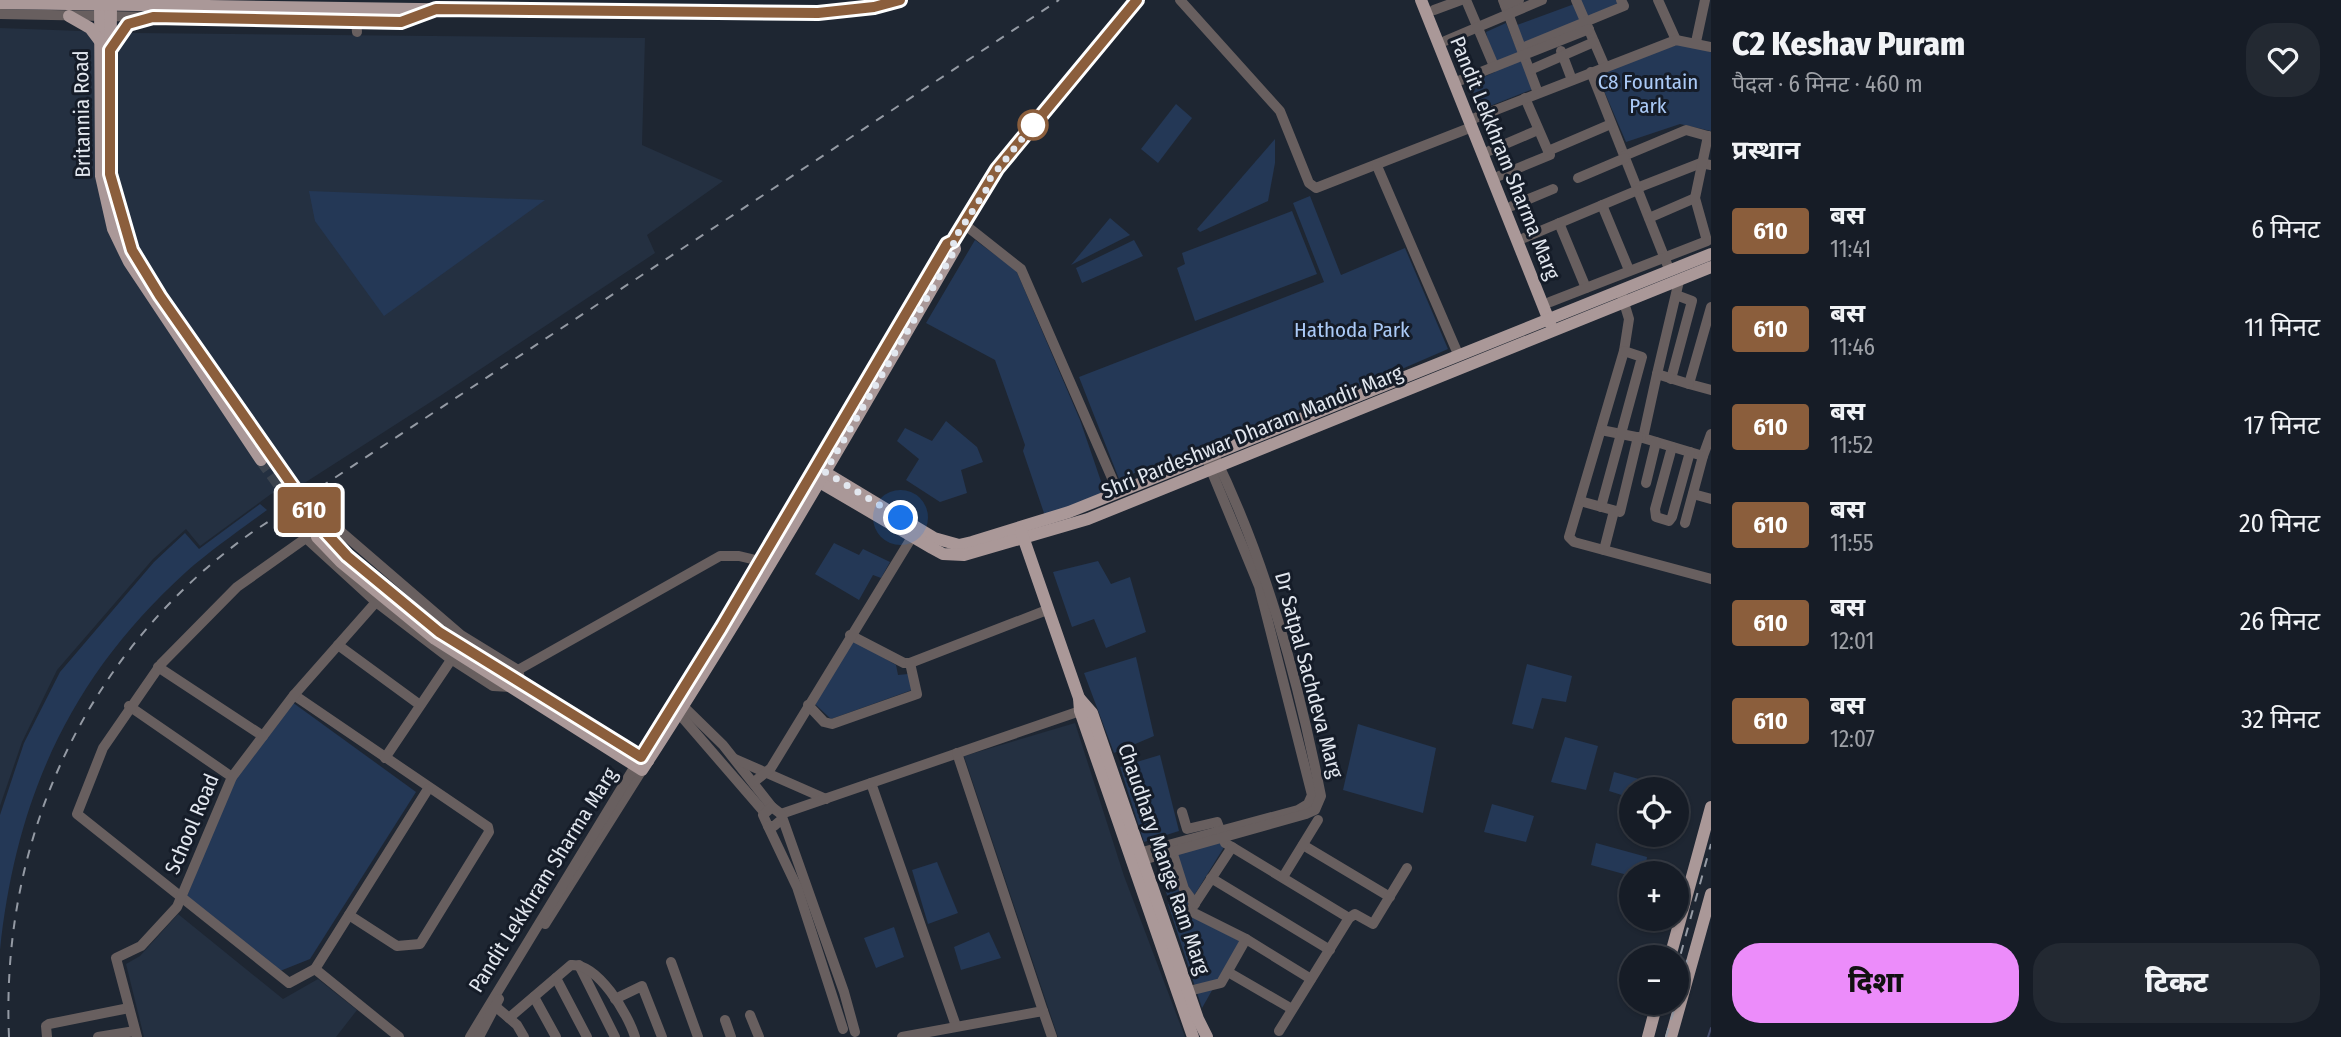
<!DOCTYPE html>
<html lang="hi">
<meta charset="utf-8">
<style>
body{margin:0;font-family:"Fira Sans Condensed","Noto Sans Devanagari",sans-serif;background:#232932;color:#f1f3f6;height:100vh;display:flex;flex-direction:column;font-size:26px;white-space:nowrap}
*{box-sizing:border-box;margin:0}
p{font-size:23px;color:#9ea1a7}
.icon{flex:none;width:38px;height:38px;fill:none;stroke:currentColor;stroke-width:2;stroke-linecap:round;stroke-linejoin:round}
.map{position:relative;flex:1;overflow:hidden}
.drawer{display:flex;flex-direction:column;background:#161c26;width:630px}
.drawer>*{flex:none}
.badge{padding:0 14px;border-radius:5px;font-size:24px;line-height:46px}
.buttons{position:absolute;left:1619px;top:777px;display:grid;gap:14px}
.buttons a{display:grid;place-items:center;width:70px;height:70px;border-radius:50%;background:#161c26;box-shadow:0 2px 5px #0004,0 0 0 2px #353a43;font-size:35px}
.you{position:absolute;width:35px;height:35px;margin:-18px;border:5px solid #fff;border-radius:50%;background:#1a73e8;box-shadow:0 0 0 10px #1a73e833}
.map>.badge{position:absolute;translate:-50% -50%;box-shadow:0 0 0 4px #fff}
h2{padding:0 21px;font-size:26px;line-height:63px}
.round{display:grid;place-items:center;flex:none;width:74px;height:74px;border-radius:28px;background:#232932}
.head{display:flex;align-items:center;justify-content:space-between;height:119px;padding:0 21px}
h1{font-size:33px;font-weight:800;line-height:52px}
.primary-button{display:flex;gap:14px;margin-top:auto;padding:14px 21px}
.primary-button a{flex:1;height:80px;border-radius:28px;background:#ec8cfa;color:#111;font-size:28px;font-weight:800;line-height:80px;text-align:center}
.primary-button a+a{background:#232932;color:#f1f3f6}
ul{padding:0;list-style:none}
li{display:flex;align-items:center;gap:21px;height:98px;padding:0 21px}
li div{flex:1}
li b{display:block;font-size:26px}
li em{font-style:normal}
li .badge{min-width:77px;font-weight:700;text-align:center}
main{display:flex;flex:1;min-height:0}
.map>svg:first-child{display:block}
</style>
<main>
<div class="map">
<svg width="1711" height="1037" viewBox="0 0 1711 1037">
<rect width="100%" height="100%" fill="#1e2632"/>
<g fill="#243041">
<polygon points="0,28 135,33 645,38 642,145 723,181 647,235 655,253 440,396 306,482 271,494 200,546 186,529 153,559 57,670 22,742 0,806"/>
<polygon points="1075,723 1124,876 1185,1037 1058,1037 964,756"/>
<polygon points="178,914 283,999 318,979 357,1010 336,1037 144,1037 126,964 140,956"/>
</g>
<g fill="#243856">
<polygon points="1576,0 1618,0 1621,5 1524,44 1517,25 1577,3"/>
<polygon points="1506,23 1533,89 1480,110 1470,83 1495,72 1486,32"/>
<polygon points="1683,43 1711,52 1711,131 1680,124 1626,142 1596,72"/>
<polygon points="1176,104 1192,118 1158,163 1141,149"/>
<polygon points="1275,139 1275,163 1268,201 1200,232 1197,229"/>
<polygon points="309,191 545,200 384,316 315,221"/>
<polygon points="1310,196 1341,275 1405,248 1448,349 1381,378 1119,479 1079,377 1324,282 1293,203"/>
<polygon points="1292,211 1317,274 1195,321 1177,268 1185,264 1182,253"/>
<polygon points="1110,218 1130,235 1071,265"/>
<polygon points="975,240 1016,270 1080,420 1105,493 1045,516 1023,451 1025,445 995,360 926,323"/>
<polygon points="1134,240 1143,256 1082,283 1076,268"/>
<polygon points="946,421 977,447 983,462 961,470 967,493 940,502 906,480 919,459 897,441 905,428 932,441"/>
<path d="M260 504 267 510C240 530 211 550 186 572 71 676 16 797 0 950V815L24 743 60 672 154 562 185 533 199 549Z"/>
<polygon points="834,543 859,555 863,549 890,562 881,578 873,575 859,600 815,574"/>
<polygon points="1098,561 1111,584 1130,577 1146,632 1106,648 1094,619 1072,627 1053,572"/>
<polygon points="854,640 896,665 898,675 908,674 912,690 831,719 815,704"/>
<polygon points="1136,657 1154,736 1114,753 1084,673"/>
<polygon points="1527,664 1572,676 1566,702 1542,698 1533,729 1512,724"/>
<polygon points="292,702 416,792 310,959 280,971 187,896 230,786"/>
<polygon points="1358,724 1436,748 1423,813 1343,790"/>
<polygon points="1565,737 1598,746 1586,790 1551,782"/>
<polygon points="1160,755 1179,831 1144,842 1120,767"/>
<polygon points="1614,772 1660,785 1660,789 1631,789 1631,798 1609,791"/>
<polygon points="1492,804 1534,816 1526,842 1484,832"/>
<polygon points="1229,839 1187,907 1168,898 1156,861"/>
<polygon points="1596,843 1647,857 1645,873 1631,873 1631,876 1591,865"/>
<polygon points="937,862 958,913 928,924 912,870"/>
<polygon points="1168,904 1240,941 1202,1008"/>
<polygon points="894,927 904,957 876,968 864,938"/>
<polygon points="989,932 1001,958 961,970 954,947"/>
</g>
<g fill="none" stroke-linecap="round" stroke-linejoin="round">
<polyline stroke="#444a6b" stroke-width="2" points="1708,1037 1711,1028"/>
<g stroke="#3b434e" stroke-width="12" stroke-dasharray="12 6" stroke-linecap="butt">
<polyline points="269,453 325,532"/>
<polyline points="261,460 317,537"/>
</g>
<g stroke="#685f5f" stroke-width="10">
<polyline points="1180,0 1280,111 1309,183 1316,188 1472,127"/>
<polyline points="1466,0 1494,66"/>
<polyline points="1503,0 1538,93"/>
<polyline points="1576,0 1605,67"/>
<polyline points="1658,0 1676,40"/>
<polyline points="1505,5 1519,0"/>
<polyline points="1434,10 1461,0"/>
<polyline points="0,14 401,22 428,12"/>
<polyline points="356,21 357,32"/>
<polyline points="1445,41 1542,0"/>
<polyline points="1696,42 1705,0"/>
<polyline points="1522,48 1624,6 1621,0"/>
<polyline points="1561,51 1572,80"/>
<polyline points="1530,70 1594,42"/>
<polyline points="1591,72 1669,269"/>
<polyline points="1461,80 1589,29"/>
<polyline points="1525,98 1548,151"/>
<polyline points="1470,120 1676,40 1711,47"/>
<polyline points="1489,151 1538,130"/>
<polyline points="1624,156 1686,130 1711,137"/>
<polyline points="1377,166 1458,354"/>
<polyline points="1499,176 1550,155 1548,151 1611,124"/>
<polyline points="1578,178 1625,158"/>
<polyline points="1637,188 1701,163 1711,165"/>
<polyline points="1602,205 1629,270"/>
<polyline points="1512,206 1553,189"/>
<polyline points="1649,218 1695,198"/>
<polyline points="1559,223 1586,288"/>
<polyline points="964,224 1021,269 1118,492"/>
<polyline points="1524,238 1638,190"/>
<polyline points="1622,296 1629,319 1624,351 1569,537 1574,542 1711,579"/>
<polyline points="1550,302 1707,241 1695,198 1708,136"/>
<polyline points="1711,307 1689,384 1711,390"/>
<polyline points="1657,374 1679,281"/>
<polyline points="1671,379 1692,301 1676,295"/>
<polyline points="1689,384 1657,374 1643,438 1703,456 1711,434"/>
<polyline points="1601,430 1641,438"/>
<polyline points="1672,447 1655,509 1656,517 1669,521 1672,517 1690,452"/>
<polyline points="1646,483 1656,442"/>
<polyline points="1693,494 1711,499"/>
<polyline points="1580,501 1620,512 1638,437"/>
<polyline points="1601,507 1642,357 1624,351"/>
<polyline points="1685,523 1703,456"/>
<polyline points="306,538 321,523 331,523 461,635 518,670 521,683"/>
<polyline points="1604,550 1614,511"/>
<polyline points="850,635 904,663 910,663 1047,610"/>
<polyline points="338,645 420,705"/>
<polyline points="158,667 263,736"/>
<polyline points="518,670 720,556 739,556 760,561"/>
<polyline points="294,695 488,827 489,832 420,944 397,946 349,915"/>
<polyline points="680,703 723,745 772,807"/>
<polyline points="808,705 824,722 832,724 917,694 910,663"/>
<polyline points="129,706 232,777"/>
<polyline points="675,709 764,812"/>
<polyline points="385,758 451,660"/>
<polyline points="735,759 826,799"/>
<polyline points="754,782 771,768 912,537"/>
<polyline points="871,783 956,1026"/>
<polyline points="428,789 315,969 289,983 77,814 103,748 161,664 237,587 306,538 376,602 448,657 493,686 511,687"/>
<polyline points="1182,812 1187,829 1217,822 1225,843 1232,847 1190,911 1246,939 1311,979"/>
<polyline points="781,814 1080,711"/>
<polyline points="781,820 774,826 768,826 763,815 772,807 781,814 844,992 855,1032"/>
<polyline points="768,826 797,887 843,1029"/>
<polyline points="1303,845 1390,897"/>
<polyline points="1232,847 1349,918"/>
<polyline points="1172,851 1184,889 1195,904"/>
<polyline points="1135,854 1298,810 1308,804 1312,795 1259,586 1209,465"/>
<path d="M1139 861 1306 814 1315 810 1321 796C1298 680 1266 560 1213 453"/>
<polyline points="1283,877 1318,820"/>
<polyline points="1211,878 1330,950"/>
<polyline points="545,924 642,770"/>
<polyline points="671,962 698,1037"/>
<polyline points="579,965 615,1037"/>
<polyline points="315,969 399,1037"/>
<polyline points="1228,972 1292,1009"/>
<polyline points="556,978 587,1037"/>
<polyline points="1189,991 1221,983 1246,939"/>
<polyline points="534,997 556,1037"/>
<polyline points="615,999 642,986 662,1037"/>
<polyline points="495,1006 517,1025 524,1037"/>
<polyline points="1043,1011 1052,1037"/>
<polyline points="750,1015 759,1037"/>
<path d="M509 1018 571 965C598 963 628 1014 635 1037"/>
<polyline points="725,1020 731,1037"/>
<polyline points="1279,1031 1349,918 1355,914 1373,924 1407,868"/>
<polyline points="47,1037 46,1026 49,1024 129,1008"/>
<polyline points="98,1037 135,1031"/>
<polyline points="137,1037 116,958 141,946 177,907 232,777 294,695 376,602"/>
<polyline points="470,1037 635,766"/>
<polyline points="479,1037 499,999"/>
<polyline points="902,1037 1043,1011 957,753"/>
</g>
<g stroke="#aa9898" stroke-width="12">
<polyline points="100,0 101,176 113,229 129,262 261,460"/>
<polyline points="111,0 110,174 136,259"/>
<polyline points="1421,0 1550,323"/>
<path d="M0 3 761 14C808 13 854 12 900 0"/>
<polyline points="69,16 90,28 99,40"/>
<polyline points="111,48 128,25 153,17"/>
<polyline points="190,338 269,453"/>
<polyline points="816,467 934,538 959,545 972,542 1069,512 1711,254"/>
<polyline points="811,477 932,548 943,554 964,555 1088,519 1711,267"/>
<polyline points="1021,531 1079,698 1080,711 1193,1037"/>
<polyline points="325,532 362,568"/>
<path d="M317 537 341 562 435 639 642 770C752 600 853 425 955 249L953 241"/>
<polyline points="1079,698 1092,713 1198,1019 1207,1037"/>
<polyline points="551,702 648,761"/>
<polyline points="645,751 721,628 947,244 953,241 997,169 1137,0"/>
<polyline points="1670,957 1711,807"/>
<polyline points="1648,1037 1657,1003"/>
<polyline points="1671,1037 1711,894"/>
</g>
<g stroke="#949aa4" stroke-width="2" stroke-dasharray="9 9" stroke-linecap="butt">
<polyline points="1676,971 1711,844"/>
<polyline points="1676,999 1687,960"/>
<path d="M9 1037C0 835 89 649 251 533L1059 0"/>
<polyline points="1666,1037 1676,1003"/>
</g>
</g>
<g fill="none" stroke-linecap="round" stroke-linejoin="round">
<g stroke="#fff" stroke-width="16">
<polyline id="line" points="900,0 874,7 818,13 436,9 401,22 153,17 128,24 110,50 110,174 132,250 160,296 325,532 347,556 439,632 641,757 721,628 947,244 953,241 997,169 1137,0"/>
</g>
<use href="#line" stroke="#8b5e3c" stroke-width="10"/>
<polyline stroke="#e2e7ef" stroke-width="7" stroke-dasharray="0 12.6" points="901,518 825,472 955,250 953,241 988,187 990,179 1033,125"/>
</g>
<circle fill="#fff" stroke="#8b5e3c" stroke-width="3.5" cx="1033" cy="125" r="14"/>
<g text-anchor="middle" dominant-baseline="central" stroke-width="6" stroke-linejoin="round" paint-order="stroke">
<g font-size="21" fill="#abcaf6" stroke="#151c28">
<text x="1648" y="82">C8 Fountain<tspan x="1648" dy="24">Park</tspan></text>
<text x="1352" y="330">Hathoda Park</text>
</g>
<g font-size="21" fill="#e2e7ef" stroke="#151c28">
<text transform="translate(82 114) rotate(-91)">Britannia Road</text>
<text transform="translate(1505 158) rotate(68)">Pandit Lekkhram Sharma Marg</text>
<text transform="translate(1252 432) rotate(-22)">Shri Pardeshwar Dharam Mandir Marg</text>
<text transform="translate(1309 675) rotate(75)">Dr Satpal Sachdeva Marg</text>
<text transform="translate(192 824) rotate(-67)">School Road</text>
<text transform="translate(1164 859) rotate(71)">Chaudhary Mange Ram Marg</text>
<text transform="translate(543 880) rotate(-58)">Pandit Lekkhram Sharma Marg</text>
</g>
</g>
</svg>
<div class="buttons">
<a><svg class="icon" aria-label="locate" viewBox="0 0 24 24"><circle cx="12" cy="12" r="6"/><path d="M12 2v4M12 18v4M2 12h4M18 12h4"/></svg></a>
<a>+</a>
<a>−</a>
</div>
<div class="you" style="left:901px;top:518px"></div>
<b class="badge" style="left:309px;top:510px;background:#8b5e3c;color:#fff">610</b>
</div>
<section class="drawer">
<div class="head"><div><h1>C2 Keshav Puram</h1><p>पैदल · 6 मिनट · 460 m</p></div><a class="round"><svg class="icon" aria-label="heart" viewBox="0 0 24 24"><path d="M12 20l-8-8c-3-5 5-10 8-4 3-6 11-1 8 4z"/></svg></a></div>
<h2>प्रस्थान</h2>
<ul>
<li><span class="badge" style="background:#8b5e3c;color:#fff">610</span><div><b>बस</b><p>11:41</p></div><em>6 मिनट</em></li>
<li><span class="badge" style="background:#8b5e3c;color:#fff">610</span><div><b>बस</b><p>11:46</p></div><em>11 मिनट</em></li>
<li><span class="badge" style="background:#8b5e3c;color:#fff">610</span><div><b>बस</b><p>11:52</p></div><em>17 मिनट</em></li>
<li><span class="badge" style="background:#8b5e3c;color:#fff">610</span><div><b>बस</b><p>11:55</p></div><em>20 मिनट</em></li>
<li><span class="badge" style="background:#8b5e3c;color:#fff">610</span><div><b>बस</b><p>12:01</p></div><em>26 मिनट</em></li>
<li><span class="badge" style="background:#8b5e3c;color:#fff">610</span><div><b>बस</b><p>12:07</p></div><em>32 मिनट</em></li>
</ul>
<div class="primary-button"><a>दिशा</a><a>टिकट</a></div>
</section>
</main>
